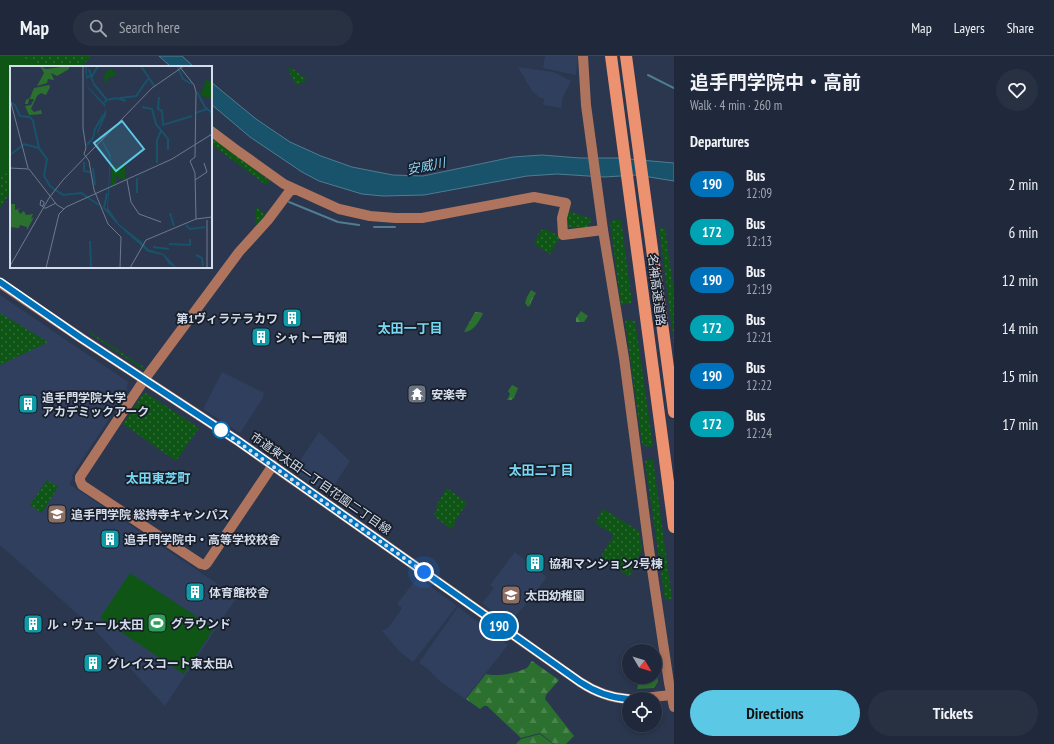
<!DOCTYPE html>
<meta charset="utf-8">
<style>
body{margin:0;font-family:"PT Sans Narrow","Noto Sans JP",sans-serif;background:#283142;color:#f1f3f6;height:100vh;display:flex;flex-direction:column;font-size:15px;white-space:nowrap}
*{box-sizing:border-box;margin:0}
p{font-size:13px;color:#a2a6af}
.icon{flex:none;width:22px;height:22px;fill:none;stroke:currentColor;stroke-width:2;stroke-linecap:round;stroke-linejoin:round}
.map{position:relative;flex:1;overflow:hidden}
.drawer{display:flex;flex-direction:column;background:#20293b;width:380px}
.drawer>*{flex:none}
.badge{padding:0 8px;border-radius:13px;font-size:14px;line-height:26px}
.needle{width:26px;rotate:128deg}
.fabs{position:absolute;left:622px;top:588px;display:grid;gap:8px}
.fabs a{display:grid;place-items:center;width:40px;height:40px;border-radius:50%;background:#20293b;box-shadow:0 2px 6px #0003,0 0 0 1px #3d4555;font-size:20px}
.you{position:absolute;width:20px;height:20px;margin:-10px;border:3px solid #fff;border-radius:50%;background:#1a73e8;box-shadow:0 0 0 6px #1a73e833}
.map>.badge{position:absolute;translate:-50% -50%;box-shadow:0 0 0 2px #fff}
h2{padding:0 16px;font-size:15px;line-height:36px}
.round{display:grid;place-items:center;flex:none;width:42px;height:42px;border-radius:21px;background:#283142}
.head{display:flex;align-items:center;justify-content:space-between;height:68px;padding:0 16px}
h1{font-size:19px;font-weight:700;line-height:30px}
.button{display:flex;gap:8px;margin-top:auto;padding:8px 16px}
.button a{flex:1;height:46px;border-radius:24px;background:#5bc8e6;color:#111;font-size:16px;font-weight:700;line-height:46px;text-align:center}
.button a+a{background:#283142;color:#f1f3f6}
ul{padding:0;list-style:none}
li{display:flex;align-items:center;gap:12px;height:48px;padding:0 16px}
li div{flex:1}
li b{display:block;font-size:15px}
li em{font-style:normal}
li .badge{min-width:44px;font-weight:700;text-align:center}
header{display:flex;align-items:center;gap:24px;box-sizing:border-box;height:56px;padding:0 20px;background:#20293b;border-bottom:1px solid #3d4555}
header strong{font-size:19px}
nav{display:flex;gap:22px;margin-inline-start:auto;font-size:14px}
.search{width:280px;height:36px;background:#283142;display:flex;align-items:center;gap:10px;box-sizing:border-box;padding:0 14px;border-radius:22px;color:#a2a6af;font-size:15px}
main{display:flex;flex:1;min-height:0}
.map>svg:first-child{display:block}
</style>
<header>
<strong>Map</strong>
<div class="search"><svg class="icon" aria-label="search" viewBox="0 0 24 24"><circle cx="10" cy="10" r="6"/><path d="M15 15l6 6"/></svg>Search here</div>
<nav><a>Map</a><a>Layers</a><a>Share</a></nav>
</header>
<main>
<div class="map">
<svg width="674" height="688" viewBox="0 0 674 688">
<defs>
<pattern id="green-dots" width="8" height="8" patternUnits="userSpaceOnUse"><rect width="8" height="8" fill="#0f5516"/><path d="M2 2h.1M6 6h.1" fill="none" stroke="#316d38" stroke-width="1.8" stroke-linecap="round"/></pattern>
<pattern id="forest-firs" width="22" height="20" patternUnits="userSpaceOnUse"><rect width="22" height="20" fill="#2c702f"/><path d="M5 1l3.5 6h-7zM16 11l3.5 6h-7z" fill="#4a844d"/></pattern>
</defs>
<rect width="100%" height="100%" fill="#2a374f"/>
<g fill="#2f3f5d">
<polygon points="545,0 578,0 576,19 543,12"/>
<polygon points="518,11 553,16 571,25 563,41 561,52 543,49 544,43 539,41 532,35"/>
<polygon points="0,239 128,326 126,337 72,419 73,422 69,428 237,541 165,650 91,570 0,489"/>
<polygon points="222,316 264,337 263,342 240,377 203,353"/>
<polygon points="319,376 350,405 328,439 293,415"/>
<polygon points="515,496 547,521 529,545 508,568 482,547 494,532 490,529"/>
<polygon points="418,521 457,550 413,606 400,596 382,575 389,571 402,552 397,548"/>
<polygon points="458,551 508,589 465,643 441,626 428,613 419,607"/>
</g>
<g fill="url(#green-dots)">
<polygon points="0,0 91,0 82,10 83,11 11,11 11,135 0,152"/>
<polygon points="288,12 293,13 307,24 298,29 294,26"/>
<polygon points="211,81 270,125 266,129 211,88"/>
<polygon points="256,151 266,159 255,170"/>
<polygon points="568,155 592,163 587,171 571,172 566,169 566,157"/>
<polygon points="615,164 621,164 632,247 621,249 610,166"/>
<polygon points="659,171 665,173 674,237 674,287"/>
<polygon points="545,173 557,179 559,183 550,198 534,188 540,175"/>
<polygon points="0,257 48,286 0,309"/>
<polygon points="625,264 635,265 653,390 648,391 642,388"/>
<polygon points="90,276 145,312 144,314 89,277"/>
<polygon points="146,337 199,372 176,405 123,368 143,338"/>
<polygon points="649,404 653,404 672,543 665,544 645,405"/>
<polygon points="47,424 58,431 42,457 30,449"/>
<polygon points="447,432 467,447 455,465 456,466 451,473 435,461 436,459 434,458 438,452 436,450"/>
<polygon points="603,453 639,475 642,494 629,521 601,500 614,479 595,467"/>
</g>
<g fill="url(#forest-firs)">
<polygon points="531,234 536,237 531,246 531,248 528,251 525,247 527,241"/>
<polygon points="581,255 588,260 584,266 576,266 576,262"/>
<path d="M475 256 483 257C480 265 473 276 464 276Z"/>
<polygon points="512,329 518,332 514,342 511,344 507,344 510,338 508,335"/>
<path d="M532 605 559 624 546 639 545 643 574 680 566 688H554L540 677 521 682 487 650H484L480 653 466 643 486 618C496 621 520 617 528 611 529 609 530 607 532 605Z"/>
<polygon points="655,613 657,613 658,626 654,632 637,633 639,625 645,625 648,621 655,621"/>
<polygon points="540,678 553,688 516,688 521,683"/>
</g>
<g fill="#0f5516">
<polygon points="0,0 19,0 44,11 11,11 11,111 6,118 0,114"/>
<polygon points="130,517 214,572 184,618 100,562"/>
</g>
<g fill="#18526b" stroke="#507c92">
<polygon points="159,0 182,0 194,11 171,11"/>
<polygon points="211,26 256,63 290,86 321,100 352,111 393,119 423,120 513,101 542,99 580,102 617,102 674,107 674,125 637,119 604,121 557,118 527,120 424,139 383,140 362,138 319,125 302,116 250,81 211,48"/>
</g>
<g fill="none" stroke-linecap="round" stroke-linejoin="round">
<g stroke="#507c92" stroke-width="2">
<polyline points="648,19 674,32"/>
<polyline points="289,146 338,166 359,169"/>
<polyline points="374,171 395,171"/>
</g>
<g stroke="#af745e" stroke-width="10">
<polyline points="583,0 586,49 603,174 624,302 649,493 669,627 674,651"/>
<polyline points="211,75 235,93 284,128 339,153 370,160 395,162 422,162 534,141 566,147 562,162 563,179 603,174"/>
<path d="M0 227 81 282 238 385 580 626C595 636 610 642 629 643"/>
<polyline points="273,409 207,507 205,509 201,508 82,429 80,424 80,421 144,324 239,196 268,164 289,136 292,134 296,134"/>
<polyline points="635,643 671,639"/>
</g>
<g stroke="#ed9271" stroke-width="12">
<polyline points="611,0 674,471"/>
<polyline points="626,0 674,356"/>
</g>
</g>
<g fill="none" stroke-linecap="round" stroke-linejoin="round">
<g stroke="#fff" stroke-width="9">
<path id="line" d="M0 226 81 282 238 385 580 626C595 636 610 642 629 643"/>
</g>
<use href="#line" stroke="#0072bc" stroke-width="6"/>
<polyline stroke="#d4ddec" stroke-width="4" stroke-dasharray="0 7.2" points="221,374 424,516"/>
</g>
<defs>
<g id="building-square" transform="scale(1)"><rect x="-9" y="-9" width="18" height="18" rx="4" fill="#0f9aa8" stroke="#181e29"/><path d="M-4-6H4V6H1V3H-1V6H-4ZM-2.5-4.3h1.7v1.8h-1.7ZM.8-4.3h1.7v1.8H.8ZM-2.5-1h1.7V.8h-1.7ZM.8-1h1.7V.8H.8Z" fill="#fff"/></g>
<g id="temple-square" transform="scale(1)"><rect x="-9" y="-9" width="18" height="18" rx="4" fill="#6b7280" stroke="#181e29"/><path d="M0-6L5-2H3V0L6.5 2.5H4V6H1.5V3h-3V6H-4V2.5H-6.5L-3 0V-2H-5Z" fill="#fff"/></g>
<g id="university-square" transform="scale(1)"><rect x="-9" y="-9" width="18" height="18" rx="4" fill="#8d6e63" stroke="#181e29"/><path d="M0-5L7-2L0 1L-7-2ZM-4 1L0 2.5L4 1V4Q0 6-4 4Z" fill="#fff"/></g>
<g id="school-square" transform="scale(1)"><rect x="-9" y="-9" width="18" height="18" rx="4" fill="#8d6e63" stroke="#181e29"/><path d="M0-5L7-2L0 1L-7-2ZM-4 1L0 2.5L4 1V4Q0 6-4 4Z" fill="#fff"/></g>
<g id="stadium-square" transform="scale(1)"><rect x="-9" y="-9" width="18" height="18" rx="4" fill="#2e9e5b" stroke="#181e29"/><path d="M0-5a6.5 5 0 1 0 0 10a6.5 5 0 1 0 0-10ZM-3.5-1.8h7v3.6h-7Z" fill="#fff"/></g>
</defs>
<g fill-rule="evenodd">
<use href="#building-square" x="292" y="262"/>
<use href="#building-square" x="261" y="281"/>
<use href="#temple-square" x="417" y="338"/>
<use href="#building-square" x="28" y="348"/>
<use href="#university-square" x="57" y="458"/>
<use href="#building-square" x="110" y="483"/>
<use href="#building-square" x="535" y="507"/>
<use href="#building-square" x="195" y="536"/>
<use href="#school-square" x="511" y="539"/>
<use href="#stadium-square" x="157" y="567"/>
<use href="#building-square" x="33" y="568"/>
<use href="#building-square" x="93" y="607"/>
</g>
<circle fill="#fff" stroke="#0072bc" stroke-width="2" cx="221" cy="374" r="8"/>
<g text-anchor="middle" dominant-baseline="central" stroke-width="3.5" stroke-linejoin="round" paint-order="stroke">
<g font-size="12" fill="#d4ddec" stroke="#181e29">
<text transform="translate(657 234) rotate(83)">名神高速道路</text>
<text transform="translate(321 427) rotate(35)">市道東太田一丁目花園二丁目線</text>
</g>
<g font-size="12" font-weight="bold" fill="#d4ddec" stroke="#181e29" text-anchor="start">
<text x="278" y="262" text-anchor="end">第1ヴィラテラカワ</text>
<text x="275" y="281">シャトー西畑</text>
<text x="431" y="338">安楽寺</text>
<text x="42" y="341">追手門学院大学<tspan x="42" dy="14">アカデミックアーク</tspan></text>
<text x="71" y="458">追手門学院 総持寺キャンパス</text>
<text x="124" y="483">追手門学院中・高等学校校舎</text>
<text x="549" y="507">協和マンション2号棟</text>
<text x="209" y="536">体育館校舎</text>
<text x="525" y="539">太田幼稚園</text>
<text x="171" y="567">グラウンド</text>
<text x="47" y="568">ル・ヴェール太田</text>
<text x="107" y="607">グレイスコート東太田A</text>
</g>
<g font-size="13" font-style="italic" fill="#89d3f8" stroke="#181e29">
<text transform="translate(426 110) rotate(-11)">安威川</text>
</g>
<g font-size="13" font-weight="bold" fill="#76d8f4" stroke="#181e29">
<text x="410" y="272">太田一丁目</text>
<text x="541" y="414">太田二丁目</text>
<text x="158" y="422">太田東芝町</text>
</g>
</g>
<g transform="translate(10 10)">
<rect width="202" height="202" fill="#2a374f"/>
<path d="M99 3 103 4 107 10 99 11 95 19 94 10ZM196 14 202 16V32L190 30ZM115 100V114L106 110V118L101 120 102 101Z" fill="#0f5516"/>
<path d="M30 0 36 3 59 0V3L47 10 41 7 44 14 38 13 37 17 27 20 34 7ZM39 19 40 21 36 29 31 27 27 30 21 43 24 46 31 44 30 39 32 48 19 49 15 40 21 39 24 33H19L18 38H15L16 34 20 32 24 22ZM0 138H5V144L11 142 8 144 10 148 14 145 16 149 23 148 21 153 24 151 17 164V161L10 159 9 162 0 161Z" fill="#2c702f"/>
<path d="M75 0H77V20L95 38 96 42V49L88 67 101 89 98 142 109 158 132 176 138 183 154 188 167 202 159 198 153 189 138 186 109 160 91 140 97 143 100 92 87 66 96 42 78 22 77 18Z" fill="#18526b"/>
<path fill="none" stroke="#18526b" stroke-width="2" d="M131 0 145 21M167 0 173 13 182 18M79 3 83 16M77 11 82 10 88 0M83 17 96 33M187 26 195 41 201 46 202 52M149 31 148 43 152 45 153 59 182 50M110 32 126 30 138 13M0 36 5 39 10 50 20 51 23 55 29 82 37 93 34 110 40 120 53 129 71 127 89 139M95 37 96 34 107 32 116 35M132 41 142 43 146 58 158 73V84M185 47 197 43M77 79 83 72 85 63 93 49M0 89 14 78 29 82M74 96V105L80 106M147 97V74L151 65M83 102 85 119M127 112V127M94 142 97 127M160 147 164 160M176 159 180 163 195 161M80 175 81 202M159 178 180 179V173M143 181 159 183M186 189 192 192 193 200"/>
<path fill="none" stroke="#6e798e" stroke-width="1" d="M73 0V62L76 82 74 88 79 95 84 124 98 158 111 171 110 202M169 0 184 19 186 26 185 91 180 95 185 107 186 153M0 33 18 102M0 102 19 103 47 139 54 143M117 114 121 136 129 148 151 156M185 114 197 106 194 97M32 140H33V139L34 138V136L31 134 30 139 32 140 34 142H36L46 137M49 148 56 141 162 93 202 68M0 200 39 132 53 114 142 22 174 0M36 202 49 148M120 202 136 174 186 153 202 151M197 202V154"/>
<path fill="#5bc8e6" fill-opacity="0.15" stroke="#5bc8e6" stroke-width="2" d="M112 55 134 83 106 105 84 77Z"/>
<rect width="202" height="202" fill="none" stroke="#d4ddec" stroke-width="2"/>
</g>
</svg>
<div class="fabs">
<a><svg class="needle" viewBox="-14 -14 28 28"><path d="M0-13l5 13h-10z" fill="#e53935"/><path d="M0 13l5-13h-10z" fill="#a2a6af"/></svg></a>
<a><svg class="icon" aria-label="locate" viewBox="0 0 24 24"><circle cx="12" cy="12" r="6"/><path d="M12 2v4M12 18v4M2 12h4M18 12h4"/></svg></a>
</div>
<div class="you" style="left:424px;top:516px"></div>
<b class="badge" style="left:499px;top:570px;background:#0072bc;color:#fff">190</b>
</div>
<section class="drawer">
<div class="head"><div><h1>追手門学院中・高前</h1><p>Walk · 4 min · 260 m</p></div><a class="round"><svg class="icon" aria-label="heart" viewBox="0 0 24 24"><path d="M12 20l-8-8c-3-5 5-10 8-4 3-6 11-1 8 4z"/></svg></a></div>
<h2>Departures</h2>
<ul>
<li><span class="badge" style="background:#0072bc;color:#fff">190</span><div><b>Bus</b><p>12:09</p></div><em>2 min</em></li>
<li><span class="badge" style="background:#00a3b4;color:#fff">172</span><div><b>Bus</b><p>12:13</p></div><em>6 min</em></li>
<li><span class="badge" style="background:#0072bc;color:#fff">190</span><div><b>Bus</b><p>12:19</p></div><em>12 min</em></li>
<li><span class="badge" style="background:#00a3b4;color:#fff">172</span><div><b>Bus</b><p>12:21</p></div><em>14 min</em></li>
<li><span class="badge" style="background:#0072bc;color:#fff">190</span><div><b>Bus</b><p>12:22</p></div><em>15 min</em></li>
<li><span class="badge" style="background:#00a3b4;color:#fff">172</span><div><b>Bus</b><p>12:24</p></div><em>17 min</em></li>
</ul>
<div class="button"><a>Directions</a><a>Tickets</a></div>
</section>
</main>
